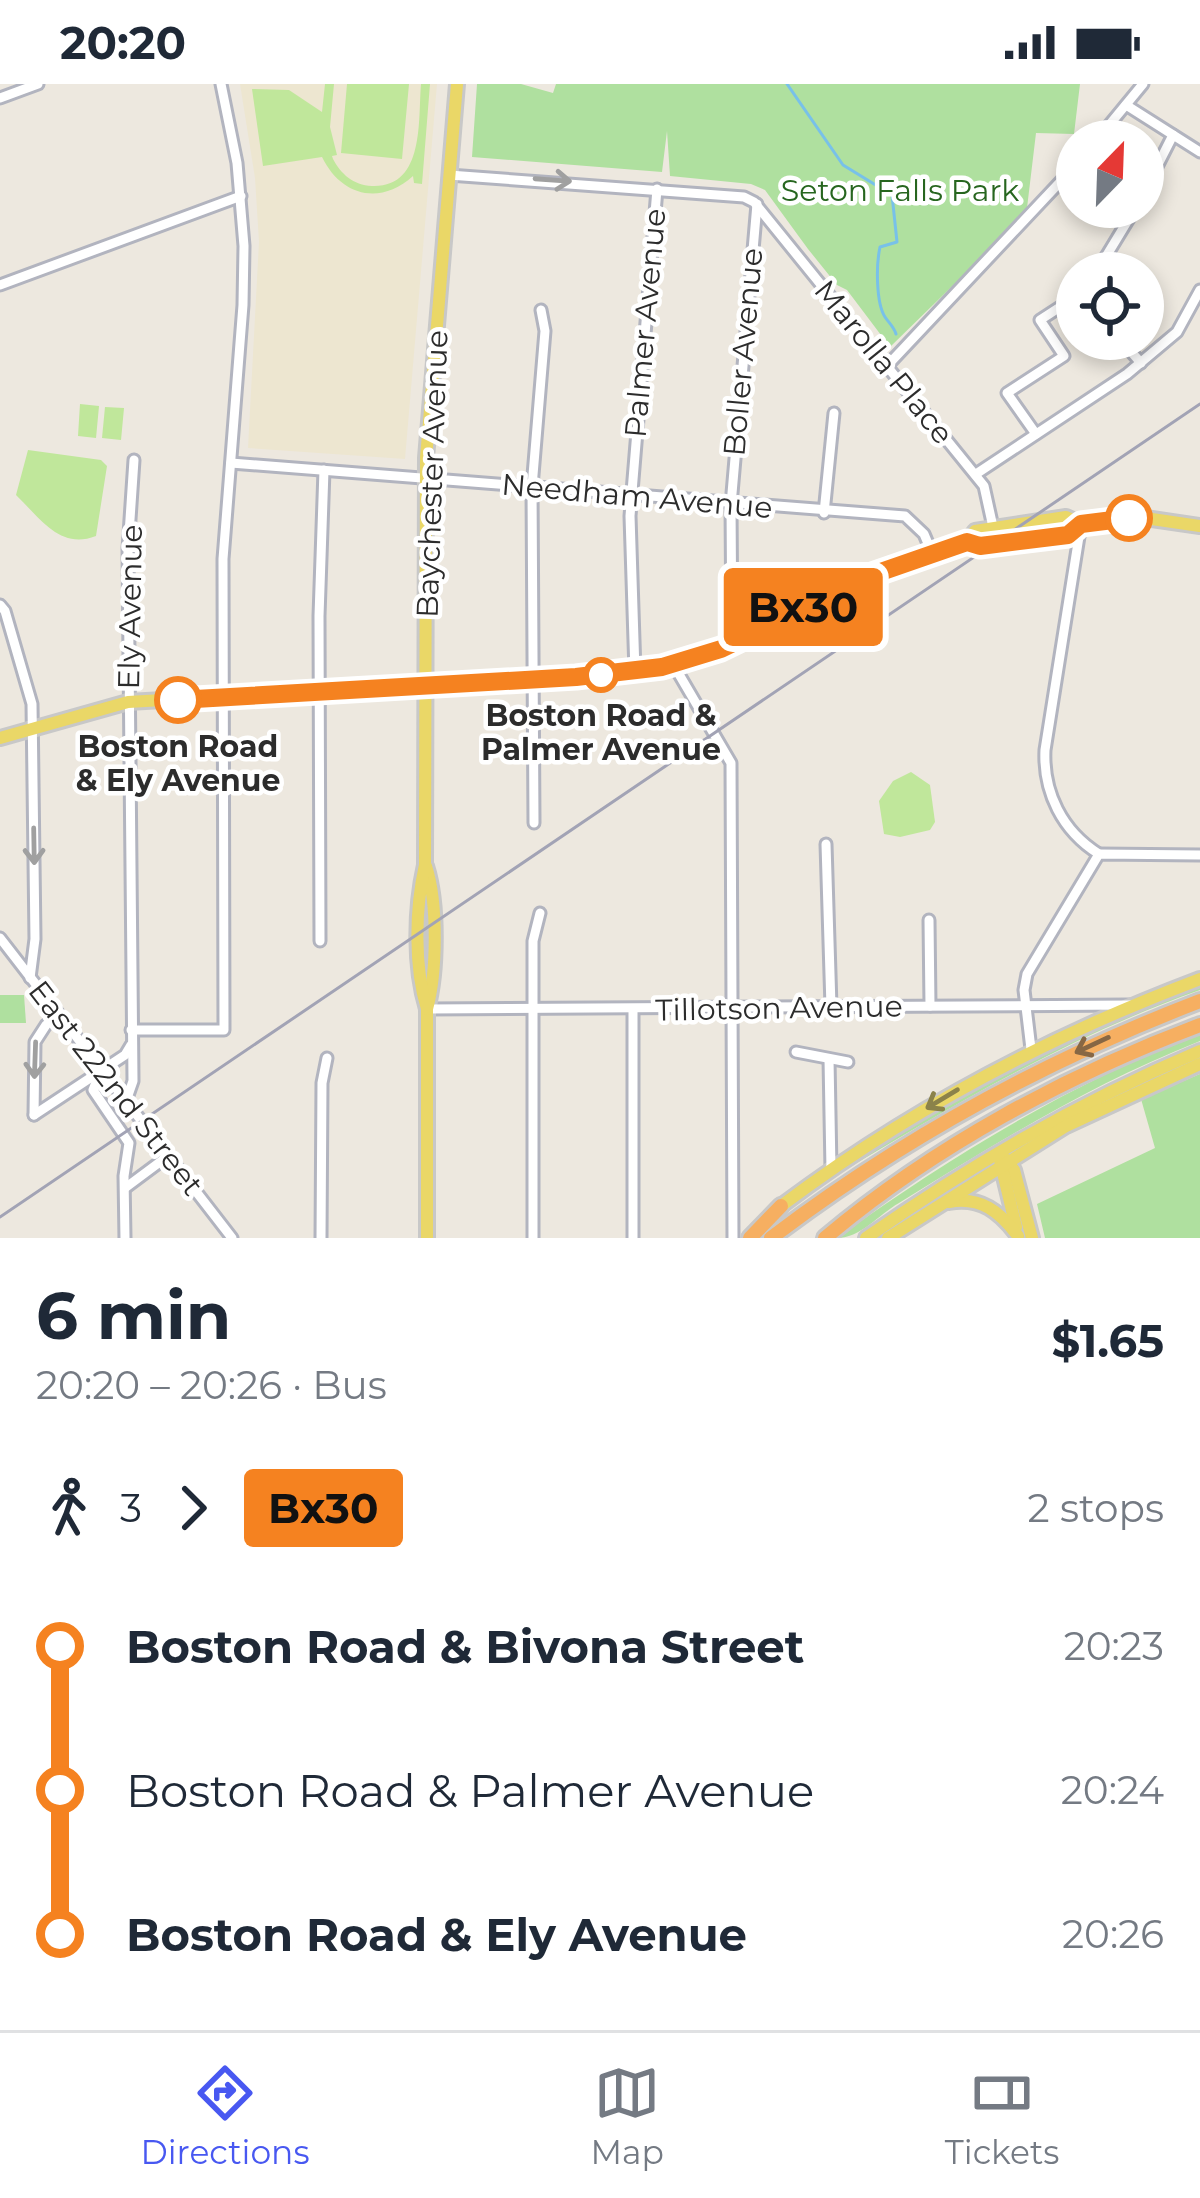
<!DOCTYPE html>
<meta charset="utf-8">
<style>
body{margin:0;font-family:Montserrat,sans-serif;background:#f2f2f3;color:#1f2937;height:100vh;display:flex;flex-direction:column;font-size:45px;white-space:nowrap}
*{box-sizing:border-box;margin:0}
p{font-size:39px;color:#747a83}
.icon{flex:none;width:66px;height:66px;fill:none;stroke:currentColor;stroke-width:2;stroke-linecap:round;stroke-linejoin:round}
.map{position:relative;height:1154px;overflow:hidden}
.sheet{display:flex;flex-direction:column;background:#fff;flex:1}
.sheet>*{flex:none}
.badge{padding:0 24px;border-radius:9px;font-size:42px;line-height:78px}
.needle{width:78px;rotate:23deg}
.controls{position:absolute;left:1056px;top:36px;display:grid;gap:24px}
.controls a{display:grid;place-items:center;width:108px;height:108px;border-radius:50%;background:#fff;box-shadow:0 6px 18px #0003;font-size:60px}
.map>.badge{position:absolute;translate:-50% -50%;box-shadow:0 0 0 6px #fff}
.legs{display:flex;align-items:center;gap:18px;height:132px;padding:0 36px;font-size:39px}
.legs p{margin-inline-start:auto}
.headline{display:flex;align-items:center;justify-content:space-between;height:204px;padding:0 36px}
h1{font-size:66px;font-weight:700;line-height:90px}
ul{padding:0 36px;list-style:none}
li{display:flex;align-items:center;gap:42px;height:144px;font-size:45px}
li i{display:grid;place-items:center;width:18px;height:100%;margin:0 15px;background:currentColor}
li i::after{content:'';width:30px;height:30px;margin:-15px;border:9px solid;border-radius:50%;background:#fff}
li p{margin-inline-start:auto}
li:first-child i{background:linear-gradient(#0000 50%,currentColor 0)}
li:last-child i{background:linear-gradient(currentColor 50%,#0000 0)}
.status{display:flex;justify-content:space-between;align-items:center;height:84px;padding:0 60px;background:#fff;direction:ltr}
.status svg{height:33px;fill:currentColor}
.dock{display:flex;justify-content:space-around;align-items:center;height:168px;border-top:3px solid #e0e1e3;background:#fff;font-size:33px;color:#747a83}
.dock a{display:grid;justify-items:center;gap:6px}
.dock .selected{color:#4858f1}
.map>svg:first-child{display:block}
</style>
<div class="status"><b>20:20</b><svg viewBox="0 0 49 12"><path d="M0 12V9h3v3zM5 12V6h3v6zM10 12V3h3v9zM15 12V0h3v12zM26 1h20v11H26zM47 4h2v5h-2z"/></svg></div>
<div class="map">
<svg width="1200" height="1154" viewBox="0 0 1200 1154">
<rect width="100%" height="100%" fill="#ede8df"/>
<polygon fill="#ede6d0" points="240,0 437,0 405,375 248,364 259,158 255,94"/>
<g fill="#afe09f">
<polygon points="477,0 521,0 553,9 556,0 1080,0 1074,50 1036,49 1027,124 976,179 890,263 847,206 837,201 808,165 765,106 751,100 670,92 667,47 662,88 472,73"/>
<path d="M1200 899V906C1062 955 939 1029 814 1105L947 1017 1011 981Z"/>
<polygon points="0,911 24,911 26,939 0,939"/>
<path d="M1200 949V957C1089 1001 1000 1057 899 1119 878 1131 861 1154 837 1154 951 1072 1068 1001 1200 949Z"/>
<polygon points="1200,990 1200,1154 1045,1154 1037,1120 1155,1064 1141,1015"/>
</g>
<g fill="#c0e79b">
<path d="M325 0H334L330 43 337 71 332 72 333 75C341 90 353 101 372 102 425 104 418 36 421 0H430L422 100 414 99 413 92C380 122 341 112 322 73L263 82 252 5 289 6 322 28Z"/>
<polygon points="347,0 409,0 402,75 341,69"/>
<polygon points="80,320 99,322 96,354 78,352"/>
<polygon points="105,323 124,324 121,356 102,354"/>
<path d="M28 366 101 376 107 382 96 452C60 466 41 435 16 411Z"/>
<polygon points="911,688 930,701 935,738 930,746 900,753 884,750 879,717 893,697"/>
</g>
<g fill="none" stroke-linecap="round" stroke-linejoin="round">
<path stroke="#78c1e9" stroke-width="3" d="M787 0 843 81 892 111 897 158 880 163C876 181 876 219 885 233 889 239 894 243 896 250"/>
<g stroke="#b2b4bf" stroke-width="15">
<g id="minor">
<polyline points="0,14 38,0"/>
<polyline points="1126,21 1200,68"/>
<polyline points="1096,57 1143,0"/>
<polyline points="449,91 744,113 754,118 984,402 993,443"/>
<polyline points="1143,110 1173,51"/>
<polyline points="1096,189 1136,123"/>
<polyline points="0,201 241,112"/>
<polyline points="1120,255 1141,279"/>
<polyline points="887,282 1077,80"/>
<polyline points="1036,350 1007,309 1064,272 1040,236 1077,212"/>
<polyline points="231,379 905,432 924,450 932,469"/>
<polyline points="976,390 1127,290 1177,248 1200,206"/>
<polyline points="824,429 834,329"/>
<path d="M1081 440 1045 666C1043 708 1062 747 1099 770"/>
<polyline points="0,521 5,527 32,620 35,855 30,894"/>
<polyline points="732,560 731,421 757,120"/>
<polyline points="673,580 731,679 733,1154"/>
<polyline points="635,588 630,432 657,105"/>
<polyline points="534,739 532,403 545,247 541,226"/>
<polyline points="826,760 831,923"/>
<polyline points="929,836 930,922"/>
<polyline points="0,854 232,1154"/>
<polyline points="320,857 319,532 324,386"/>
<polyline points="427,925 1130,921"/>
<polyline points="131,946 224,946 223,475 243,221 244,162 237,79 221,0"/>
<polyline points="1031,965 1024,906 1027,890 1099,770 1200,771"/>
<polyline points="796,968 848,978"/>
<polyline points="829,975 831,1086"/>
<polyline points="101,986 93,1006 129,1059 124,1092 125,1154"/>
<polyline points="126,1017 133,997 128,465 134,376"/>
<polyline points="34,1031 125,971 131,961"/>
<polyline points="34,1031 35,958 46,941 59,931"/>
<polyline points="125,1104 168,1072"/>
<polyline points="321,1154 322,999 327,974"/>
<polyline points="533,1154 533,857 540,829"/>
<polyline points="633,1154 633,925"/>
</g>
</g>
<g stroke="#c8c8c8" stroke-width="18">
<g id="major">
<polyline points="967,458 980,462 1068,451 1081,440"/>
<polyline points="0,654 128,618 576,593 662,583 721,565 872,492 967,458 975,447 1066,433 1081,440 1145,434 1200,442"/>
<path d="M426 782C438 819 437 888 427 925V1154"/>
<path d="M427 925C414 883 415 825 425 781L426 374 457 0"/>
<polyline points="1004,1074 1014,1086 1032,1154"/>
<polyline points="1000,1076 1016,1143"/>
<path d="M949 1118C981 1112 1000 1128 1018 1152"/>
<path d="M781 1122C910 1025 1049 952 1200 895"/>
<path d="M866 1154C972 1080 1081 1017 1200 967"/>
<polyline points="888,1154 1066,1042 1200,980"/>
</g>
</g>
<g stroke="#c8c8c8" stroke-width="20">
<g id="highway">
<polyline points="750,1154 781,1122"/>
<path d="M771 1154C903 1054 1046 976 1200 917"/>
<path d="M825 1154C934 1062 1067 991 1200 941"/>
</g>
</g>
<use href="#minor" stroke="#fff" stroke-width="9"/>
<use href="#major" stroke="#ead767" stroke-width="12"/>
<use href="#highway" stroke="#f6af61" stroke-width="14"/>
<polyline stroke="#a2a3b5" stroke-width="3" points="0,1133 1200,320"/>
</g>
<defs><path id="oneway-shaft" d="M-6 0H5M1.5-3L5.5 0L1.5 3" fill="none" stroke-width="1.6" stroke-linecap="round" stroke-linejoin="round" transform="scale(3)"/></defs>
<g stroke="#a0a0a0">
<use href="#oneway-shaft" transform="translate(553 96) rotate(4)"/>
<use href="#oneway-shaft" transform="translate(34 762) rotate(89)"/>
<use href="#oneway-shaft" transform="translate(35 976) rotate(92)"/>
</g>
<use stroke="#876744" href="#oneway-shaft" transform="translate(1092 961) rotate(155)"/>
<use stroke="#8b824a" href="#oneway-shaft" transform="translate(942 1015) rotate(149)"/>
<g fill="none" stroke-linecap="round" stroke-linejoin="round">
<g stroke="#fff" stroke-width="27">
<polyline id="line-1" points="178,616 576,593 662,583 721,565 872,491 967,458 980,462 1068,451 1081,440 1129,434"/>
</g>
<use href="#line-1" stroke="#f58220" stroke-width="18"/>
</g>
<g fill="#fff" stroke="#f58220" stroke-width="6">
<circle cx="1129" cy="434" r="21"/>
<circle cx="601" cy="591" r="15"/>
<circle cx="178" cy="616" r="21"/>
</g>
<g text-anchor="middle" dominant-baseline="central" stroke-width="9" stroke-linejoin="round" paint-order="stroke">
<g font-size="30" fill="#27661f" stroke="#fff">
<text x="900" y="106">Seton Falls Park</text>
</g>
<g font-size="30" fill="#2c2c2c" stroke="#fff">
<text transform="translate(645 239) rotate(-85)">Palmer Avenue</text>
<text transform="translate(743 268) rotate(-85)">Boller Avenue</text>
<text transform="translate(884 278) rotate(51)">Marolla Place</text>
<text transform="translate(432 390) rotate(-88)">Baychester Avenue</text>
<text transform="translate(637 412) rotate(5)">Needham Avenue</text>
<text transform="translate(130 523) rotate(-89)">Ely Avenue</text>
<text transform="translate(779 924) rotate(-1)">Tillotson Avenue</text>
<text transform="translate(116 1004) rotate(52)">East 222nd Street</text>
</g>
<g font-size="30" font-weight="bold" fill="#2c2c2c" stroke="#fff">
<text x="601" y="631">Boston Road &amp;<tspan x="601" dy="34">Palmer Avenue</tspan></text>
<text x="178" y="662">Boston Road<tspan x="178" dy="34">&amp; Ely Avenue</tspan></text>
</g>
</g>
</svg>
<div class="controls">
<a><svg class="needle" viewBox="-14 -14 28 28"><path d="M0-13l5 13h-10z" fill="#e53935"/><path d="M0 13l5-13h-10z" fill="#747a83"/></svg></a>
<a><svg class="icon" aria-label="locate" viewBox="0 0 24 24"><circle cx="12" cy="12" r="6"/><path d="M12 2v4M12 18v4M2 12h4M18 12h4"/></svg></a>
</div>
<b class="badge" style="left:803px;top:523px;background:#f58220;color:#111">Bx30</b>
</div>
<section class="sheet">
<div class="headline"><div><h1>6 min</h1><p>20:20 – 20:26 · Bus</p></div><b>$1.65</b></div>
<div class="legs"><svg class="icon" aria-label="walk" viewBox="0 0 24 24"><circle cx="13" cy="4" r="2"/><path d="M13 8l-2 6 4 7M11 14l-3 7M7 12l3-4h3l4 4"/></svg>3<svg class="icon" aria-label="forward" viewBox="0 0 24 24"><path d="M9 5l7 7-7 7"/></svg><b class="badge" style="background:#f58220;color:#111">Bx30</b><p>2 stops</p></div>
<ul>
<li><i style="color:#f58220"></i><b>Boston Road &amp; Bivona Street</b><p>20:23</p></li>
<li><i style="color:#f58220"></i><span>Boston Road &amp; Palmer Avenue</span><p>20:24</p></li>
<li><i style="color:#f58220"></i><b>Boston Road &amp; Ely Avenue</b><p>20:26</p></li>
</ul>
</section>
<nav class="dock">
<a class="selected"><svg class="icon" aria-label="directions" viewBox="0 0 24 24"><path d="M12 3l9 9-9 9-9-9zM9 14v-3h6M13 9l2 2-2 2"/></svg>Directions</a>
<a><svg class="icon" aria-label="map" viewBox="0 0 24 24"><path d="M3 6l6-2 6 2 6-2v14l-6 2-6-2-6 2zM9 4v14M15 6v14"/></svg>Map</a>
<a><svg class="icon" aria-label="tickets" viewBox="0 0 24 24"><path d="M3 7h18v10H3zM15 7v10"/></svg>Tickets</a>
</nav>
